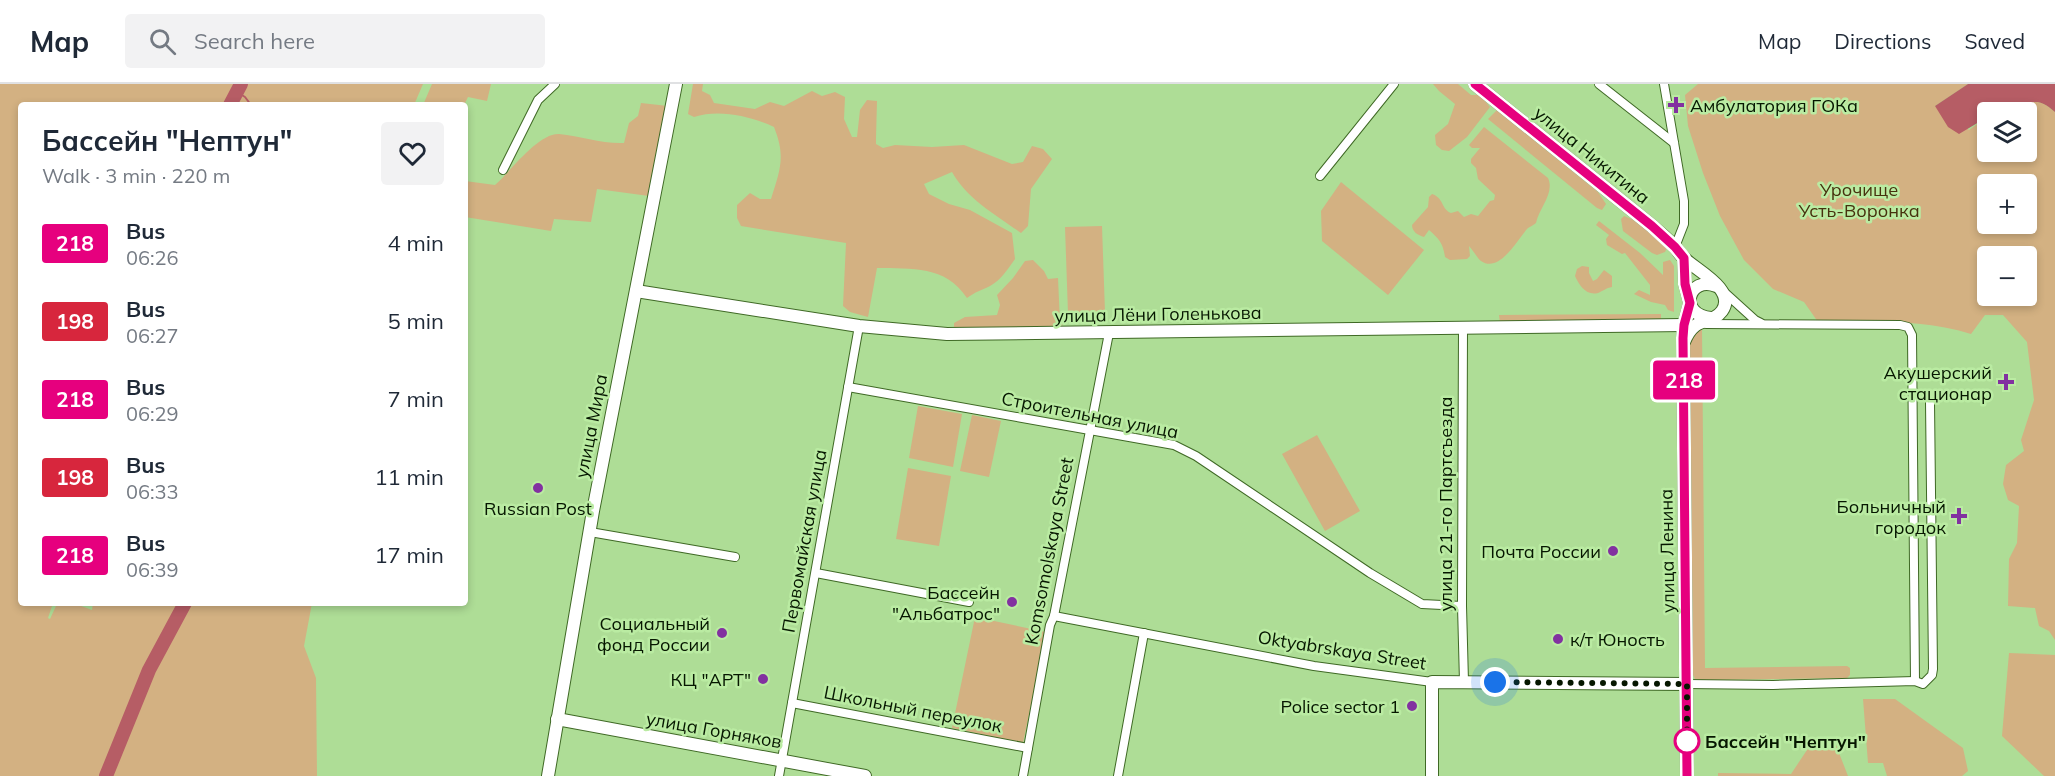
<!DOCTYPE html>
<meta charset="utf-8">
<style>
body{margin:0;font-family:Mulish,sans-serif;background:#f2f2f3;color:#1f2937;height:100vh;display:flex;flex-direction:column;font-size:22px;white-space:nowrap}
*{box-sizing:border-box;margin:0}
p{font-size:20px;color:#747a83}
.icon{flex:none;width:33px;height:33px;fill:none;stroke:currentColor;stroke-width:2;stroke-linecap:round;stroke-linejoin:round}
.map{position:relative;flex:1;overflow:hidden}
.details{position:absolute;left:18px;top:18px;width:450px;height:504px;display:flex;flex-direction:column;background:#fff;border-radius:6px;box-shadow:0 3px 9px #0003}
.details>*{flex:none}
.badge{padding:0 12px;border-radius:4px;font-size:21px;line-height:39px}
.fabs{position:absolute;left:1977px;top:18px;display:grid;gap:12px}
.fabs a{display:grid;place-items:center;width:60px;height:60px;border-radius:6px;background:#fff;box-shadow:0 3px 9px #0003;font-size:30px}
.you{position:absolute;width:30px;height:30px;margin:-15px;border:4px solid #fff;border-radius:50%;background:#1a73e8;box-shadow:0 0 0 9px #1a73e833}
.map>.badge{position:absolute;translate:-50% -50%;box-shadow:0 0 0 3px #fff}
.round{display:grid;place-items:center;flex:none;width:63px;height:63px;border-radius:6px;background:#f2f2f3}
.head{display:flex;align-items:center;justify-content:space-between;height:102px;padding:0 24px}
h1{font-size:28px;font-weight:700;line-height:45px}
ul{padding:0;list-style:none}
li{display:flex;align-items:center;gap:18px;height:78px;padding:0 24px}
li div{flex:1}
li b{display:block;font-size:22px}
li em{font-style:normal}
li .badge{min-width:66px;font-weight:700;text-align:center}
header{display:flex;align-items:center;gap:36px;box-sizing:border-box;height:84px;padding:0 30px;background:#fff;border-bottom:2px solid #e0e1e3}
header strong{font-size:28px}
nav{display:flex;gap:33px;margin-inline-start:auto;font-size:21px}
.search{width:420px;height:54px;background:#f2f2f3;display:flex;align-items:center;gap:15px;box-sizing:border-box;padding:0 21px;border-radius:6px;color:#747a83;font-size:22px}
.map>svg:first-child{display:block}
</style>
<header>
<strong>Map</strong>
<div class="search"><svg class="icon" aria-label="search" viewBox="0 0 24 24"><circle cx="10" cy="10" r="6"/><path d="M15 15l6 6"/></svg>Search here</div>
<nav><a>Map</a><a>Directions</a><a>Saved</a></nav>
</header>
<div class="map">
<svg width="2055" height="692" viewBox="0 0 2055 692">
<rect width="100%" height="100%" fill="#aedd96"/>
<g fill="#d3b182" fill-rule="evenodd">
<polygon points="0,0 423,0 414,21 21,21 21,519 53,519 48,534 50,535 56,522 59,519 73,519 92,526 93,519 312,519 304,562 316,594 317,692 0,692"/>
<polygon points="432,0 491,0 487,17 468,13 464,21 423,21"/>
<path d="M693 0H703L702 7 710 11 714 19 755 25 770 18 784 22 812 7 822 12 835 8 845 13 844 35 852 53H857L860 26 867 16 877 17 876 54V60L883 64 895 61 932 63 964 61 1012 80 1023 78 1032 62 1043 65 1052 75 1031 105 1028 142 1021 149C996 131 967 115 952 88L924 100 929 110 949 120 970 126 1012 149 1015 175C1008 185 1001 196 990 202 982 206 975 208 967 214 945 181 912 185 877 184L868 233 850 228 843 222 846 159 741 142 737 134V121L750 109 760 115H771C780 86 786 73 774 43 750 32 719 25 694 33L688 30Z"/>
<polygon points="1433,0 1458,0 1471,11 1480,11 1490,23 1467,53 1449,67 1442,66 1436,61 1435,51 1448,40 1455,20 1439,7"/>
<path d="M1698 0H1968L1935 22 1969 46 1984 35 1985 28C1995 28 2005 26 2015 23 2034 18 2038 13 2055 28V556L2049 547 2039 542 2035 524 2008 522 2009 475 2017 459 2019 422 2008 416 2003 400 2006 381 2024 367 2021 356 2034 316 2027 258 2003 231H1985L1971 250C1922 235 1869 237 1818 238L1804 218 1773 205 1744 176 1720 132 1703 89 1688 42 1685 11ZM1988 28H2026V68H1988ZM1988 100H2026V140H1988ZM1988 172H2026V212H1988Z"/>
<path d="M641 19 668 22 649 112 597 105 591 138 554 135 551 147 465 133V97L495 101C510 88 538 49 559 50 581 52 602 60 624 59L629 39 638 32Z"/>
<polygon points="1497,26 1598,108 1606,120 1602,126 1597,124 1488,35"/>
<path d="M1484 43 1548 94C1555 109 1539 124 1536 139 1534 141 1531 142 1528 144 1518 154 1500 190 1481 177 1477 174 1473 166 1469 162L1470 172 1467 175 1450 176 1445 173C1443 159 1439 155 1429 146L1424 153C1418 151 1412 148 1412 141L1428 123 1429 113 1432 110C1444 114 1441 125 1451 129L1458 127 1464 133 1471 130 1478 132 1490 117 1494 116 1495 111 1478 95 1476 84 1471 79V75L1480 64H1472L1469 61Z"/>
<polygon points="1341,98 1424,166 1388,211 1322,157 1321,127"/>
<path d="M1624 132C1641 138 1656 151 1667 164L1665 168 1657 171 1652 169 1623 147 1621 135Z"/>
<polygon points="1599,137 1640,169 1663,191 1663,178 1670,176 1674,182 1674,228 1668,226 1665,221 1651,218 1634,210 1639,206 1650,211 1650,201 1625,169 1622,170 1607,161 1606,155 1609,151 1596,141"/>
<polygon points="1102,142 1105,228 1068,229 1065,143"/>
<polygon points="1033,176 1044,187 1048,195 1058,194 1060,239 1063,241 1053,245 954,243 954,239 965,233 997,231 1000,221 997,211 1013,194 1025,177"/>
<path d="M1582 182 1589 183V189L1593 197 1597 195 1604 186 1612 192V203C1606 204 1603 207 1598 209 1586 212 1579 201 1575 192L1577 185Z"/>
<polygon points="1661,230 1661,237 1500,239 1499,231"/>
<polygon points="1702,244 1705,584 1847,582 1850,584 1850,591 1847,594 1700,596 1695,595 1693,591 1689,260 1694,246"/>
<polygon points="918,322 962,330 953,383 909,374"/>
<polygon points="972,331 1001,337 989,393 960,387"/>
<polygon points="1317,351 1360,427 1325,447 1282,370"/>
<polygon points="908,384 951,392 939,462 896,455"/>
<polygon points="975,533 1046,548 1023,659 952,644"/>
<polygon points="2009,569 2055,571 2055,692 2044,692 2002,652"/>
<polygon points="1863,615 1895,615 1963,664 1968,687 1962,692 1887,692 1883,679 1868,679"/>
<polygon points="1834,656 1848,692 1718,692 1718,689 1791,690 1813,657"/>
</g>
<path fill="#b65d65" d="M1968 0H2055V28C2038 13 2034 18 2015 23 2005 26 1995 28 1985 28L1984 35 1959 50 1948 43 1935 22Z"/>
<g fill="none" stroke-linecap="round" stroke-linejoin="round">
<polyline stroke="#b65d65" stroke-width="2" points="237,8 245,13 251,21"/>
<g stroke="#b65d65" stroke-width="14">
<polyline points="230,21 241,0"/>
<polyline points="106,692 149,586 185,519"/>
</g>
<g stroke="#3f6925" stroke-width="10">
<g id="street">
<polyline points="1599,0 1674,59"/>
<polyline points="1664,0 1684,117 1684,140 1675,163"/>
<polyline points="503,86 538,16 555,0"/>
<polyline points="1320,92 1394,0"/>
<polyline points="1723,207 1755,236 1761,239"/>
<polyline points="1706,240 1900,241 1908,243 1912,251 1915,597"/>
<polyline points="1463,243 1462,522 1464,598"/>
<polyline points="848,303 1174,361 1196,372 1370,489 1422,520 1462,522"/>
<polyline points="590,448 735,473"/>
<polyline points="816,489 969,518"/>
<polyline points="1054,532 1314,582 1432,598"/>
<polyline points="1687,600 1773,601 1915,597 1923,600 1932,591 1933,585 1930,318"/>
<polyline points="792,619 1028,664"/>
<polyline points="779,692 859,242"/>
<polyline points="1023,692 1050,541 1054,532 1109,249"/>
<polyline points="1118,692 1144,549"/>
</g>
</g>
<g stroke="#3f6925" stroke-width="14">
<g id="secondary">
<path d="M1475 0 1652 142C1660 149 1669 156 1676 164 1679 168 1681 172 1685 175 1696 186 1737 206 1722 227 1711 242 1695 230 1684 258"/>
<polyline points="1684,174 1685,200 1690,219 1684,241 1683,254 1687,692"/>
<polyline points="636,207 859,242 947,250 1684,241"/>
<path d="M1711 234C1677 231 1688 191 1716 202"/>
<polyline points="557,635 865,692"/>
<polyline points="548,692 593,427 676,0"/>
<polyline points="1432,692 1432,598 1687,600"/>
</g>
</g>
<use href="#street" stroke="#fff" stroke-width="8"/>
<use href="#secondary" stroke="#fff" stroke-width="12"/>
</g>
<g fill="none" stroke-linecap="round" stroke-linejoin="round">
<g stroke="#fff" stroke-width="14">
<polyline id="line" points="1475,0 1652,142 1675,163 1684,174 1685,200 1690,219 1684,241 1683,254 1687,692"/>
</g>
<use href="#line" stroke="#e6007e" stroke-width="9"/>
<polyline stroke="#061700" stroke-width="6" stroke-dasharray="0 10.8" points="1495,598 1687,600 1687,657"/>
</g>
<g fill="#8231a0" stroke="#baeba2" stroke-width="2">
<path d="M1673 12h6v6h6v6h-6v6h-6v-6h-6v-6h6z"/>
<path d="M2003 289h6v6h6v6h-6v6h-6v-6h-6v-6h6z"/>
<circle cx="538" cy="404" r="6"/>
<path d="M1956 423h6v6h6v6h-6v6h-6v-6h-6v-6h6z"/>
<circle cx="1613" cy="467" r="6"/>
<circle cx="1012" cy="518" r="6"/>
<circle cx="722" cy="549" r="6"/>
<circle cx="1558" cy="555" r="6"/>
<circle cx="763" cy="595" r="6"/>
<circle cx="1412" cy="622" r="6"/>
</g>
<circle fill="#fff" stroke="#e6007e" stroke-width="3" cx="1687" cy="657" r="12"/>
<g text-anchor="middle" dominant-baseline="central" stroke-width="5" stroke-linejoin="round" paint-order="stroke">
<g font-size="18" fill="#061700" stroke="#baeba2" text-anchor="end">
<text x="1690" y="21" text-anchor="start">Амбулатория ГОКа</text>
<text x="1992" y="288">Акушерский<tspan x="1992" dy="21">стационар</tspan></text>
<text x="1946" y="422">Больничный<tspan x="1946" dy="21">городок</tspan></text>
<text x="538" y="424" text-anchor="middle">Russian Post</text>
<text x="1601" y="467">Почта России</text>
<text x="1000" y="508">Бассейн<tspan x="1000" dy="21">"Альбатрос"</tspan></text>
<text x="710" y="539">Социальный<tspan x="710" dy="21">фонд России</tspan></text>
<text x="1570" y="555" text-anchor="start">к/т Юность</text>
<text x="751" y="595">КЦ "АРТ"</text>
<text x="1400" y="622">Police sector 1</text>
</g>
<g font-size="18" fill="#061700" stroke="#baeba2">
<text transform="translate(1592 71) rotate(39)">улица Никитина</text>
<text transform="translate(1158 230) rotate(-1)">улица Лёни Голенькова</text>
<text transform="translate(1090 331) rotate(11)">Строительная улица</text>
<text transform="translate(591 342) rotate(-79)">улица Мира</text>
<text transform="translate(1445 420) rotate(-90)">улица 21-го Партсъезда</text>
<text transform="translate(804 457) rotate(-80)">Первомайская улица</text>
<text transform="translate(1049 467) rotate(-79)">Komsomolskaya Street</text>
<text transform="translate(1667 467) rotate(-91)">улица Ленина</text>
<text transform="translate(1342 566) rotate(9)">Oktyabrskaya Street</text>
<text transform="translate(913 625) rotate(11)">Школьный переулок</text>
<text transform="translate(714 646) rotate(10)">улица Горняков</text>
</g>
<g font-size="18" fill="#47310e" stroke="#baeba2">
<text x="1859" y="105">Урочище<tspan x="1859" dy="21">Усть-Воронка</tspan></text>
</g>
<g font-size="18" font-weight="bold" fill="#061700" stroke="#baeba2" text-anchor="start">
<text x="1705" y="657">Бассейн "Нептун"</text>
</g>
</g>
</svg>
<div class="fabs">
<a><svg class="icon" aria-label="layers" viewBox="0 0 24 24"><path d="M12 4l9 5-9 5-9-5zM3 14l9 5 9-5"/></svg></a>
<a>+</a>
<a>−</a>
</div>
<div class="you" style="left:1495px;top:598px"></div>
<b class="badge" style="left:1684px;top:296px;background:#e6007e;color:#fff">218</b>
<section class="details">
<div class="head"><div><h1>Бассейн &quot;Нептун&quot;</h1><p>Walk · 3 min · 220 m</p></div><a class="round"><svg class="icon" aria-label="heart" viewBox="0 0 24 24"><path d="M12 20l-8-8c-3-5 5-10 8-4 3-6 11-1 8 4z"/></svg></a></div>
<ul>
<li><span class="badge" style="background:#e6007e;color:#fff">218</span><div><b>Bus</b><p>06:26</p></div><em>4 min</em></li>
<li><span class="badge" style="background:#d7263d;color:#fff">198</span><div><b>Bus</b><p>06:27</p></div><em>5 min</em></li>
<li><span class="badge" style="background:#e6007e;color:#fff">218</span><div><b>Bus</b><p>06:29</p></div><em>7 min</em></li>
<li><span class="badge" style="background:#d7263d;color:#fff">198</span><div><b>Bus</b><p>06:33</p></div><em>11 min</em></li>
<li><span class="badge" style="background:#e6007e;color:#fff">218</span><div><b>Bus</b><p>06:39</p></div><em>17 min</em></li>
</ul>
</section>
</div>
